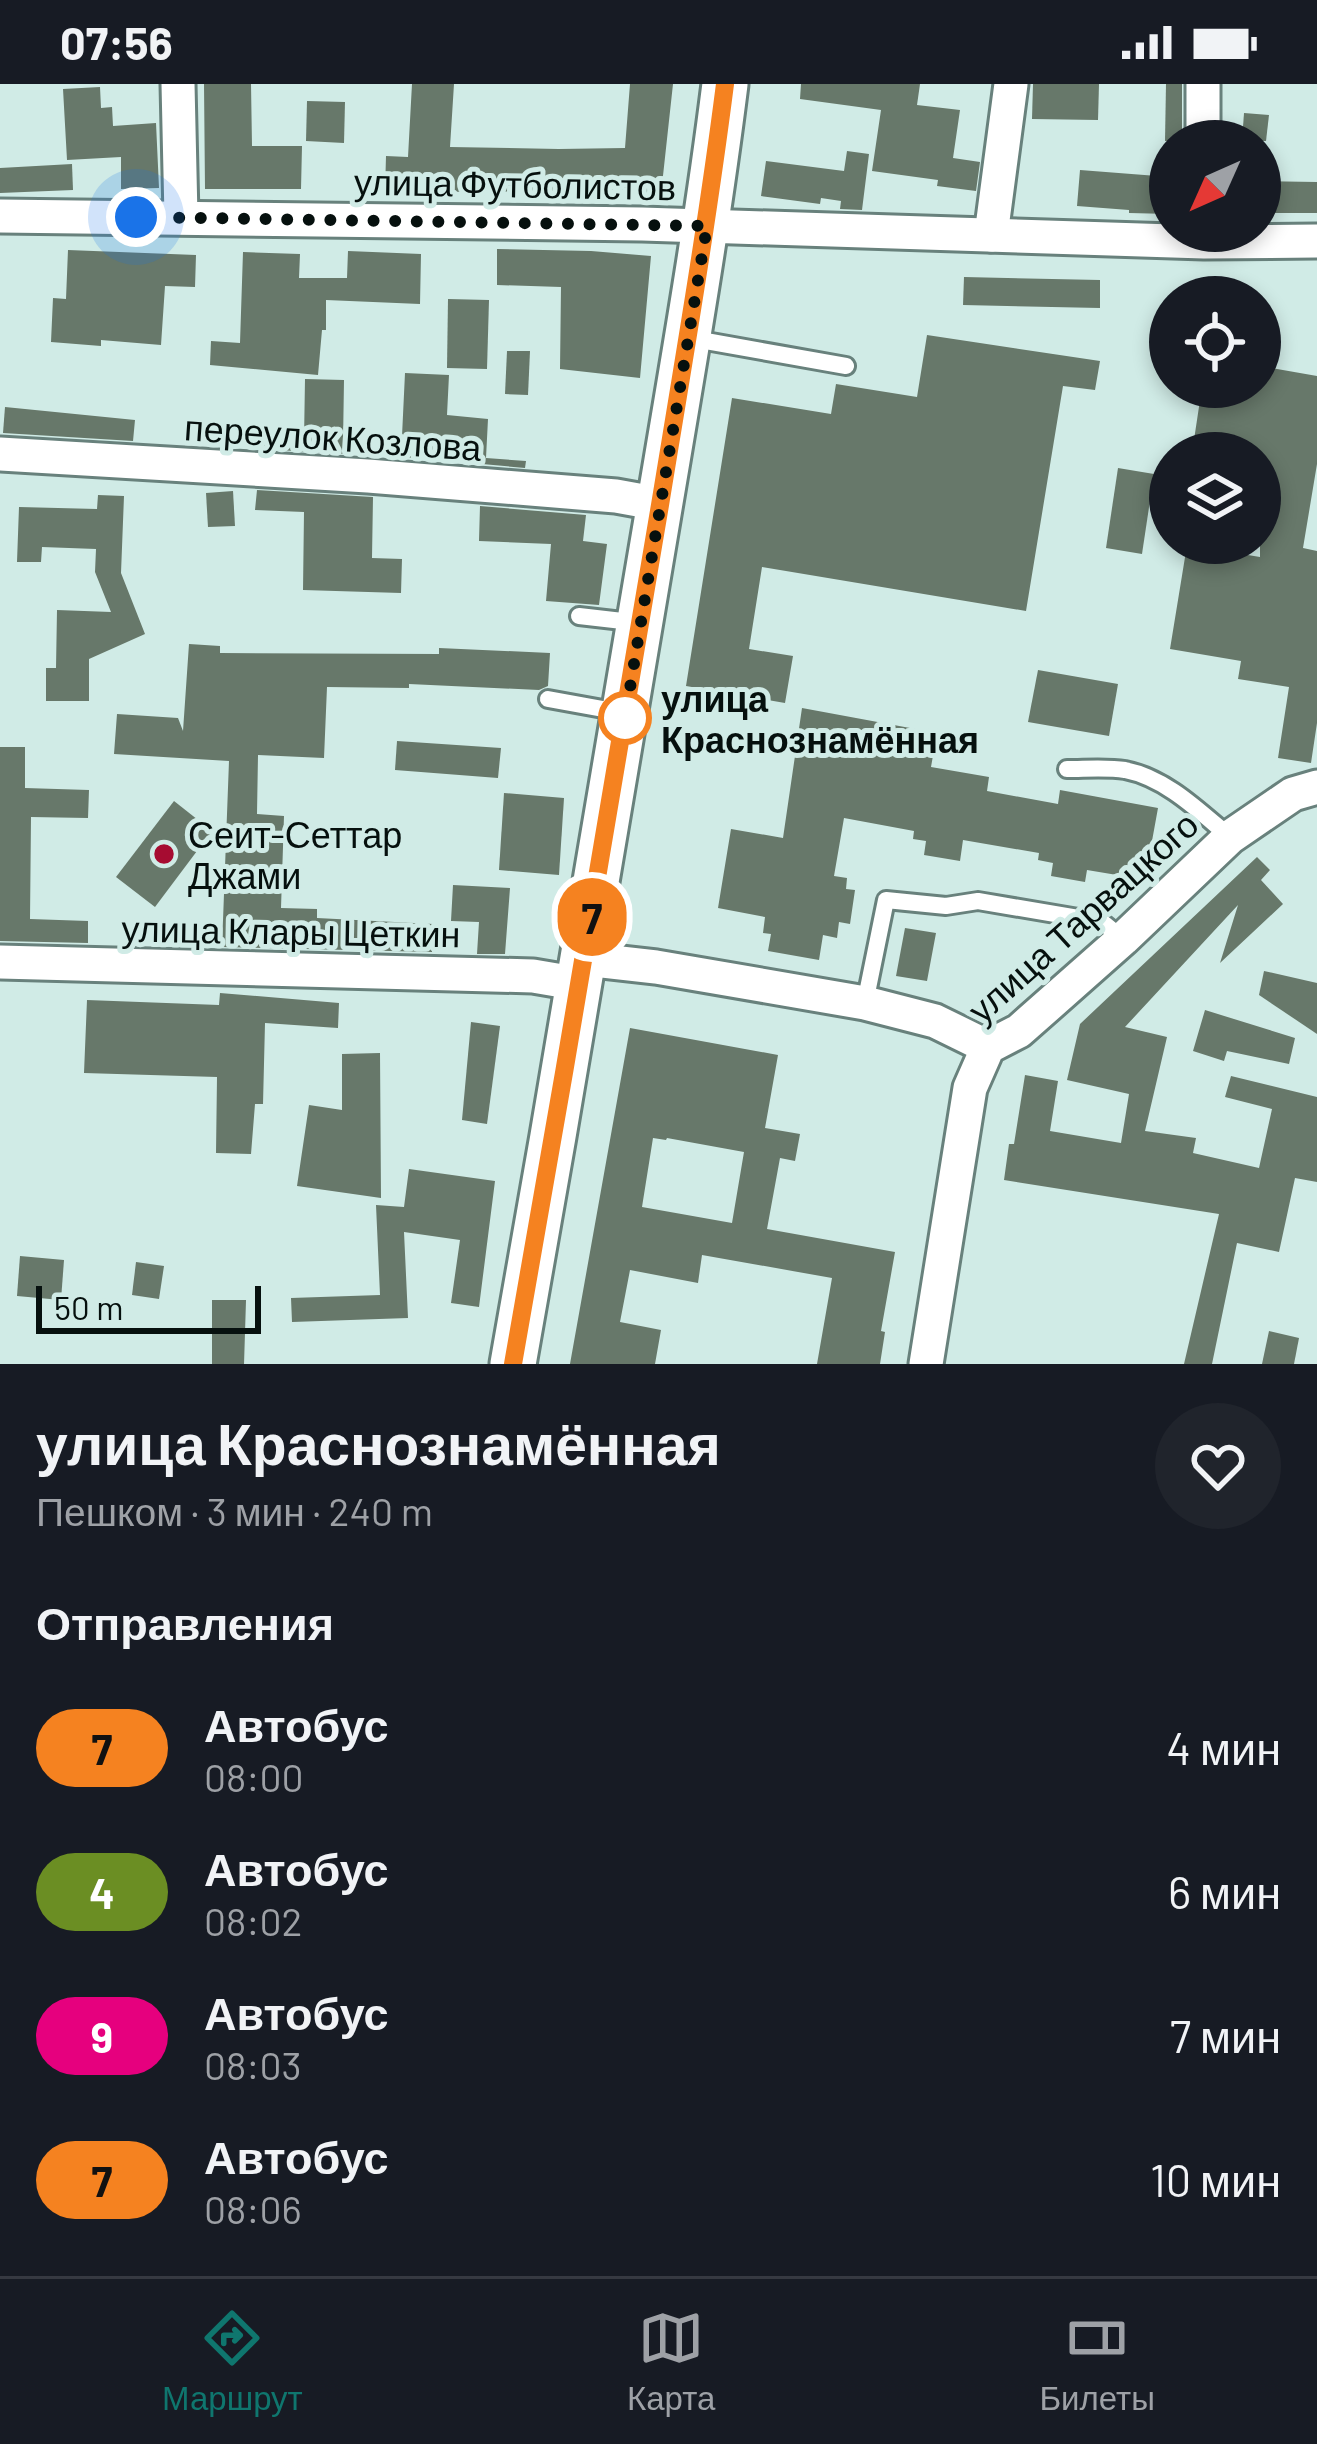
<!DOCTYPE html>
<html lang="ru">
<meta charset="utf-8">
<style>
body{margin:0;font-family:Barlow,sans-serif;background:#20242c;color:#f1f3f6;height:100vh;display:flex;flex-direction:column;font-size:45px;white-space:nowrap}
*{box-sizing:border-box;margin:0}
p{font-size:39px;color:#9ea1a6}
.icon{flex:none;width:66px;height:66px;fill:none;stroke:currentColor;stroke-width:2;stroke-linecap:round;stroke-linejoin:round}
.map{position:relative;height:1280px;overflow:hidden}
.panel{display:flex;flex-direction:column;background:#171b24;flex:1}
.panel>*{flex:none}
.badge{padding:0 24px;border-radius:39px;font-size:42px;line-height:78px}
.needle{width:78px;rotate:225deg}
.controls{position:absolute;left:1149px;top:36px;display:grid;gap:24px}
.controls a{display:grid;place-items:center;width:132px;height:132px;border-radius:50%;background:#171b24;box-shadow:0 6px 18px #0003;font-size:60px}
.scale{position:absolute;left:36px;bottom:30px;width:225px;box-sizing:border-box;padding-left:12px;border:6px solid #06100e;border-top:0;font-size:33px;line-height:42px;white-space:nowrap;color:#06100e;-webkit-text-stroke:9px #d0ebe6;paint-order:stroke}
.you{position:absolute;width:60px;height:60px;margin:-30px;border:9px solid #fff;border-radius:50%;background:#1a73e8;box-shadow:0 0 0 18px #1a73e833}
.map>.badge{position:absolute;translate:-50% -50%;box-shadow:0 0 0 6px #fff}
h2{padding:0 36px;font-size:45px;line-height:108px}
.round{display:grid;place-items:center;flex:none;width:126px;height:126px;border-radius:63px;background:#20242c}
.headline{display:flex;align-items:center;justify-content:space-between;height:204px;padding:0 36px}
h1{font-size:57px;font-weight:800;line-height:90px}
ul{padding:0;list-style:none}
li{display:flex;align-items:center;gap:36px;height:144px;padding:0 36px}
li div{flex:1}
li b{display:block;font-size:45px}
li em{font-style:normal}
li .badge{min-width:132px;font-weight:700;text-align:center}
.status{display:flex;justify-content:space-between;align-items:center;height:84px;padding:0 60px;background:#171b24;direction:ltr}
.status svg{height:33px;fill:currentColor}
.menu{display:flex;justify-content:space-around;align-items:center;height:168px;border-top:3px solid #363941;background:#171b24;font-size:33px;color:#9ea1a6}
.menu a{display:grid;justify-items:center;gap:6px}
.menu .current{color:#0f766e}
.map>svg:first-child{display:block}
</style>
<div class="status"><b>07:56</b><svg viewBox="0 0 49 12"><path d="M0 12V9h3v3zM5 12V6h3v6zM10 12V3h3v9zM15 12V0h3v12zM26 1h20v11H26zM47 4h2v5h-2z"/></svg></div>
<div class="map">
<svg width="1317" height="1280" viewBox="0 0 1317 1280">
<rect width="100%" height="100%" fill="#d0ebe6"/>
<g fill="#67786a" fill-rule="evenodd">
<polygon points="204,0 251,0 252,62 302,62 301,105 205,105"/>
<polygon points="412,0 454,0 450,63 559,65 625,64 630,0 673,0 661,110 599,107 385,108 386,72 408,73"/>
<polygon points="801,0 920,0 917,21 960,26 953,74 980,78 976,107 937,102 938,96 872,87 881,26 800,15"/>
<polygon points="1033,0 1099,0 1098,36 1032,35"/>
<polygon points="1166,0 1182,0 1182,57 1165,57"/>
<polygon points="100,3 101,24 112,23 113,42 156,39 159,104 121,105 121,73 67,76 63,5"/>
<polygon points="307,17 345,18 344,59 306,57"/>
<polygon points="1244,29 1269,31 1266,57 1242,57"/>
<polygon points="847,67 869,70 862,126 840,125 841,117 821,114 820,120 761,112 766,77 844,87"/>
<polygon points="72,80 73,106 0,109 0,84"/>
<polygon points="1080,86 1170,93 1170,130 1129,129 1129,126 1077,122"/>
<polygon points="1260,97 1317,98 1317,129 1260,129"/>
<polygon points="497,165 591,167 651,172 640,294 560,285 561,203 497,201"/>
<polygon points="68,166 196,171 195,203 165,202 161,261 101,256 101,262 51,258 53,214 66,215"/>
<polygon points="348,167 421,170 420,220 326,216 326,246 322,246 318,291 210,281 211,257 240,259 243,168 300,170 299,194 347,194"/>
<polygon points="964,193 1100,196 1100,224 963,221"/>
<polygon points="448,215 489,216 487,285 447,284"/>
<polygon points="927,251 1100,277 1095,306 1063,302 1026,527 762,483 749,565 793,572 785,619 686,602 732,314 831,330 836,300 917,313"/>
<polygon points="507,267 530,267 528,311 505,310"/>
<polygon points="1260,282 1317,292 1317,380 1303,464 1317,467 1317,639 1311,679 1278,674 1289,603 1238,595 1241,577 1170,565 1187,461 1260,473 1260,369 1192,369 1202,303 1260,303"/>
<polygon points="405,289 449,291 447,331 488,335 486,374 526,377 525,384 482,380 482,378 401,373"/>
<polygon points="305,295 344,296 343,359 348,359 348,370 260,365 261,352 304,356"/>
<polygon points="5,323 135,336 133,357 3,349"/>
<polygon points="1118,384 1154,390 1142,470 1106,464"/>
<polygon points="257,406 373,413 372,474 402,475 401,509 303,506 304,428 255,426"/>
<polygon points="233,407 235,442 208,443 206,409"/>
<polygon points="98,411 124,412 121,489 145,550 89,575 89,617 46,617 46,584 56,584 57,526 111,528 95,488 96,465 42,463 41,478 17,478 19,423 97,425"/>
<polygon points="480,422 586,431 583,457 607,460 599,521 546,517 551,460 479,457"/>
<polygon points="189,560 220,562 220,569 439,570 439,564 550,569 548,602 539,606 409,600 409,604 327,603 324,674 258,671 257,730 284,732 281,824 317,825 317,834 433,840 432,868 222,863 229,677 114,670 117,630 178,634 183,647"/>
<polygon points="1038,586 1118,600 1109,652 1028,638"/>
<polygon points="802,624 937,649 931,683 989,693 987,707 1058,720 1060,706 1158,724 1146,790 1136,787 1135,794 1087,786 1085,798 1051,792 1053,779 1038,776 1039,769 963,756 960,777 924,771 926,757 913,755 914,747 844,734 834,792 847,794 846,805 855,806 850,840 839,838 837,854 823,851 819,876 768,867 771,850 763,849 765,833 718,824 731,745 783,754"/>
<polygon points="397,657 501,664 498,694 395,686"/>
<polygon points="0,663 25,663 25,704 89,706 88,734 31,733 30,835 88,837 88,859 0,857"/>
<polygon points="504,709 564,714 559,791 499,786"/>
<polygon points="174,717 212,747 155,823 116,793"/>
<polygon points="1257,773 1270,786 1261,796 1283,820 1220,879 1238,821 1125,943 1167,953 1145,1047 1196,1054 1193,1069 1259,1084 1272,1025 1225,1013 1231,992 1317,1013 1317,1098 1295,1094 1279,1168 1237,1159 1212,1280 1184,1280 1219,1130 1004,1096 1009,1060 1014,1060 1025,991 1058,997 1050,1047 1121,1059 1129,1010 1067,996 1080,940"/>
<polygon points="453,801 510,804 505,870 477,870 479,838 451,837"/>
<polygon points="905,844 936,849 927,897 896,892"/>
<polygon points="1264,887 1317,899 1317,950 1259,911"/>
<polygon points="220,909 339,919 338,944 265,939 263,1020 255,1020 251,1070 216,1069 217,993 84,989 87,916 219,921"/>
<polygon points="1205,926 1295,954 1289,980 1227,967 1224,977 1193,967"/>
<polygon points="471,938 500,942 487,1040 462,1036"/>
<path d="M630 944 778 971 765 1044 800 1050 795 1077 780 1074 767 1145 895 1168 881 1247 885 1248 880 1280H817L832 1194 702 1171 698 1199 630 1186 620 1238 661 1246 655 1280H570ZM653 1054 666 1056 667 1054 744 1068 732 1139 642 1123Z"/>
<polygon points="380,969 381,1114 297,1102 309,1021 342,1026 342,970"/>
<polygon points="409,1085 495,1097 479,1223 451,1219 460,1156 404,1148 408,1234 292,1238 291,1214 380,1211 376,1121 404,1123"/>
<polygon points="20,1172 64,1176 61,1216 17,1212"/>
<polygon points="136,1178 164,1182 159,1215 132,1211"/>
<polygon points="212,1216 246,1216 244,1280 212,1280"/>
<polygon points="1269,1247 1299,1254 1294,1280 1262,1280"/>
</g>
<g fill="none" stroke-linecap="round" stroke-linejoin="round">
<g stroke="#68817c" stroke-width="22">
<g id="service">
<polyline points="689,254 846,282"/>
<polyline points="579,532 640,539"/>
<polyline points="548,615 625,629"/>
<path d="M1067 685C1085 685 1107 683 1125 686 1166 694 1199 727 1230 753"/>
<polyline points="865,919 886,816 946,822 978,817 1102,838 1123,855"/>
</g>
</g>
<g stroke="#68817c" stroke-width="39">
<g id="minor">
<polyline points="178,0 181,133"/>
<polyline points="1203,0 1203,57"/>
<polyline points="0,132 642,140 1204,158 1317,157"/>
<polyline points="991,151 1011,0"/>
<polyline points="0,370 368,392 616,412 660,420"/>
<polyline points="585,875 656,883 865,919 935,937 988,963"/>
<polyline points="0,878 533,892 580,900"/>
<polyline points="926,1280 970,1004 988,963 1019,947 1123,855 1230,753 1293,710 1317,703"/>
</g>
</g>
<g stroke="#68817c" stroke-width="51">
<path id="secondary" d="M513 1280C563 997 612 714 658 430 682 287 707 144 725 0"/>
</g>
<use href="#service" stroke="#fff" stroke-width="16"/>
<use href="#minor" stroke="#fff" stroke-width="33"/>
<use href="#secondary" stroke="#fff" stroke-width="45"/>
</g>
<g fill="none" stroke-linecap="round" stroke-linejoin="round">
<g stroke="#fff" stroke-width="27">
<path id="line" d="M513 1280C564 994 612 708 660 421 683 281 707 141 725 0"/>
</g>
<use href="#line" stroke="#f58220" stroke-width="18"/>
<polyline stroke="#06100e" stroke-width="12" stroke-dasharray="0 21.6" points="136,133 707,142 625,634"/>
</g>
<circle fill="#fff" stroke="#f58220" stroke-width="6" cx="625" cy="634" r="24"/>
<circle fill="#a60c31" stroke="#d0ebe6" stroke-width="4.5" cx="164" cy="770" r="12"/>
<g text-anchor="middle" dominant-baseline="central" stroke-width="10" stroke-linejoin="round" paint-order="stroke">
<g font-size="36" fill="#06100e" stroke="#d0ebe6">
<text transform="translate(515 99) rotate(1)">улица Футболистов</text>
<text transform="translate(333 352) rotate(4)">переулок Козлова</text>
<text transform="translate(1082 832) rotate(-42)">улица Тарвацкого</text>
<text transform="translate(291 846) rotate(1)">улица Клары Цеткин</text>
</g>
<g font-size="36" font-weight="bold" fill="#06100e" stroke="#d0ebe6" text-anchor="start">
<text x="661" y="613">улица<tspan x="661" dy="41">Краснознамённая</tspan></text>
</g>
<g font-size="36" fill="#06100e" stroke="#d0ebe6" text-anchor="start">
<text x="188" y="749">Сеит-Сеттар<tspan x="188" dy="41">Джами</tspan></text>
</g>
</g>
</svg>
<div class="controls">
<a><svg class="needle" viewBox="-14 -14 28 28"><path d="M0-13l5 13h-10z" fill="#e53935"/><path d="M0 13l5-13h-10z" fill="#9ea1a6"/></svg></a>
<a><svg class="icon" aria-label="locate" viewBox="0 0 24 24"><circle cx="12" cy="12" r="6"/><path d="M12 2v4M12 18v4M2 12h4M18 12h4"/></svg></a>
<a><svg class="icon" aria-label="layers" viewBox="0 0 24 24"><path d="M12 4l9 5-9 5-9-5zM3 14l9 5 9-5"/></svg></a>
</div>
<div class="scale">50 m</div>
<div class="you" style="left:136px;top:133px"></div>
<b class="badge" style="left:592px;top:833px;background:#f58220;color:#111">7</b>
</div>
<section class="panel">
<div class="headline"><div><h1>улица Краснознамённая</h1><p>Пешком · 3 мин · 240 m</p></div><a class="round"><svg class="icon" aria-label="heart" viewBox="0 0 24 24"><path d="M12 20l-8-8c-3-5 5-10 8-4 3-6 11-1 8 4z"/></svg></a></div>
<h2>Отправления</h2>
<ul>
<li><span class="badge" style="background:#f58220;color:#111">7</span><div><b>Автобус</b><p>08:00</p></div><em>4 мин</em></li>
<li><span class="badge" style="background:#6b8e23;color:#fff">4</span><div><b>Автобус</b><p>08:02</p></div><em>6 мин</em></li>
<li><span class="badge" style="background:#e6007e;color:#fff">9</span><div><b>Автобус</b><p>08:03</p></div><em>7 мин</em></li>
<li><span class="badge" style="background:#f58220;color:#111">7</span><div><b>Автобус</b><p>08:06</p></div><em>10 мин</em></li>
</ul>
</section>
<nav class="menu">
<a class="current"><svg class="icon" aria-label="directions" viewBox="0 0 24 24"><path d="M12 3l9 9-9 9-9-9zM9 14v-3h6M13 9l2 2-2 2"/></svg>Маршрут</a>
<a><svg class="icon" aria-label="map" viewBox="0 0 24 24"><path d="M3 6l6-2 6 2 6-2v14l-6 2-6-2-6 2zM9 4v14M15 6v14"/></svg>Карта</a>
<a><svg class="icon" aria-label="tickets" viewBox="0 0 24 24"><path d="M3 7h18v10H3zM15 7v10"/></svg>Билеты</a>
</nav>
